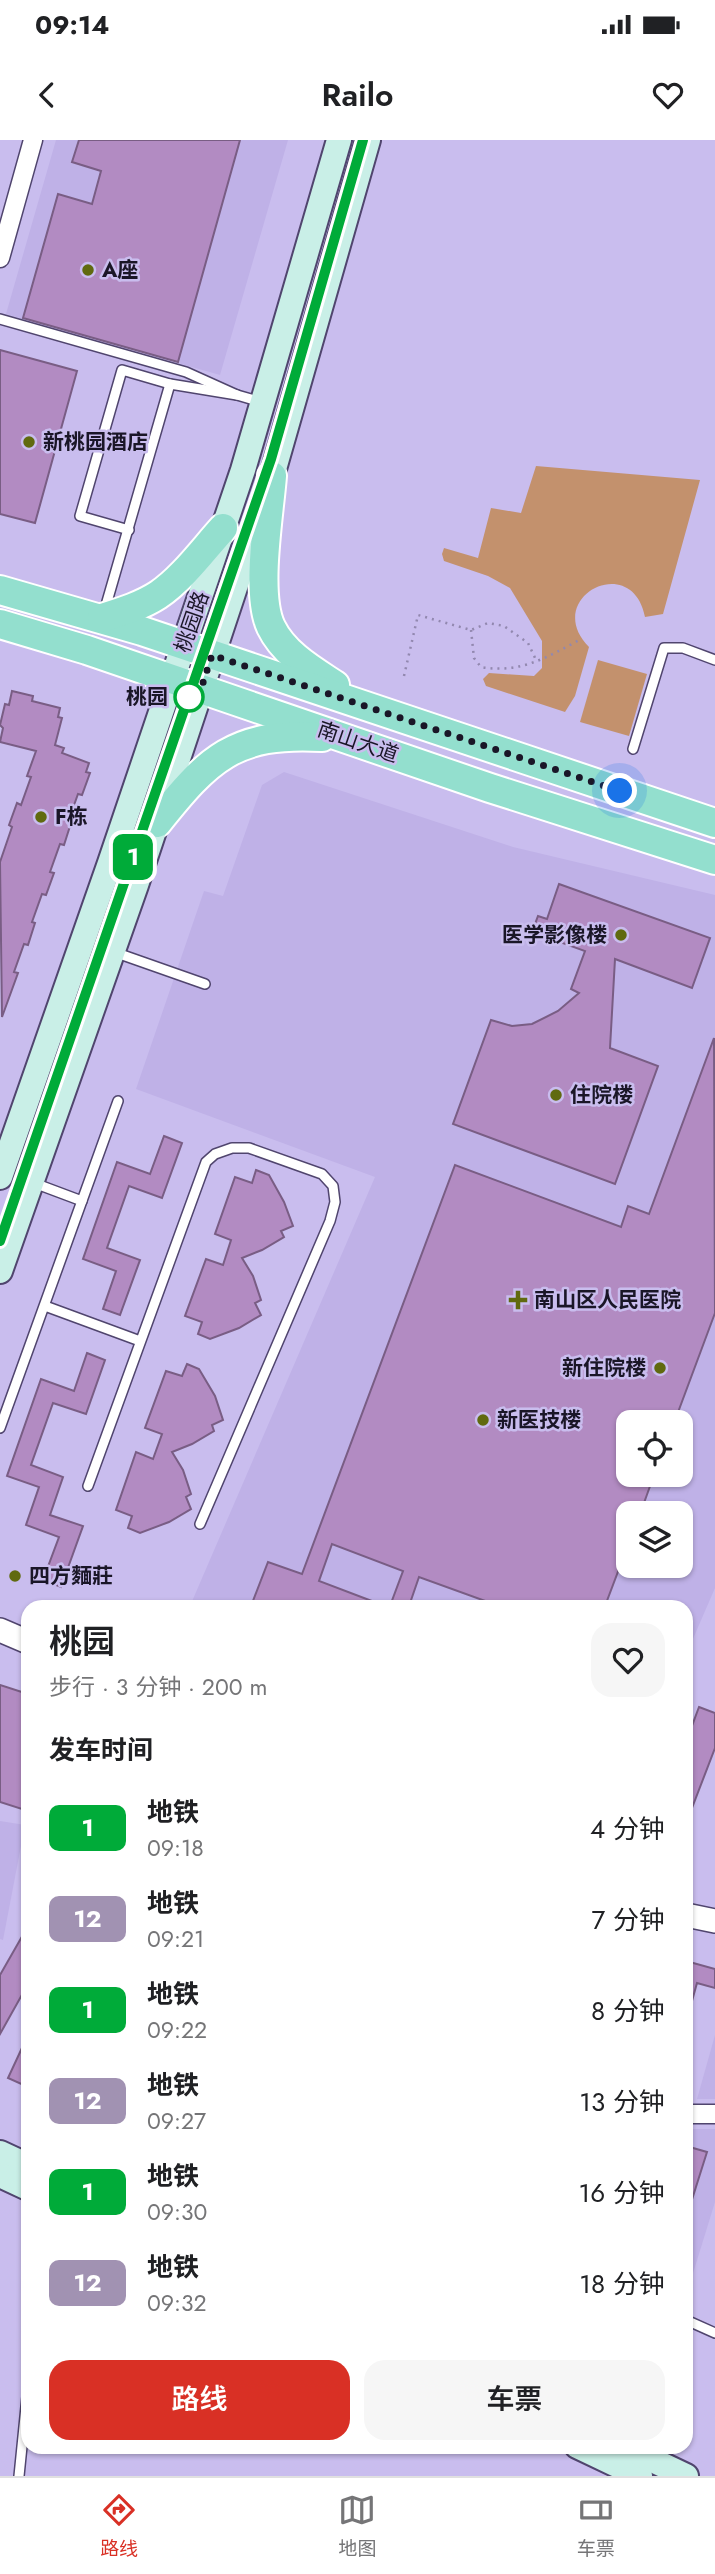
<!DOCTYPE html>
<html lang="zh">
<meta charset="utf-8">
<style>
body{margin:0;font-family:Jost,"Noto Sans SC",sans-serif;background:#f6f6f6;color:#202124;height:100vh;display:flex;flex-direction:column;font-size:26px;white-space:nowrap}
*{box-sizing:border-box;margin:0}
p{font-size:23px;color:#757577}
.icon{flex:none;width:38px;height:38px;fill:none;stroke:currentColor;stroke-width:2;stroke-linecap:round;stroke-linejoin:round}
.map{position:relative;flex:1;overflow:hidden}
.sheet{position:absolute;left:21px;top:1460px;width:672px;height:854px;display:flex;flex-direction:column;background:#fff;border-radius:21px;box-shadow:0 2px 5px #0004}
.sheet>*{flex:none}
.badge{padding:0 14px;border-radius:10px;font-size:24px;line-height:46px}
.tools{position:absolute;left:616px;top:1270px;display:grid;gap:14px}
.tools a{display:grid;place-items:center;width:77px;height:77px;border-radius:14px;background:#fff;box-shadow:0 2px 5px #0004;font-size:35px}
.you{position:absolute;width:35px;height:35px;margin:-18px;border:5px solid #fff;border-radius:50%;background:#1a73e8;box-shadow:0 0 0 10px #1a73e833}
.map>.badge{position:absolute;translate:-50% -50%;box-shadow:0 0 0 4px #fff}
h2{padding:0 28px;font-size:26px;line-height:63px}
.round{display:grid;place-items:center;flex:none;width:74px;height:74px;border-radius:21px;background:#f6f6f6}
.summary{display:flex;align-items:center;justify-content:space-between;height:119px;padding:0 28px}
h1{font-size:33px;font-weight:600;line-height:52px}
.cta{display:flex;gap:14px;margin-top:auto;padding:14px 28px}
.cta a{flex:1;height:80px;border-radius:21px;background:#d93025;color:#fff;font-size:28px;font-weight:600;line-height:80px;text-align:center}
.cta a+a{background:#f6f6f6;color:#202124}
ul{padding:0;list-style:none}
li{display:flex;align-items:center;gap:21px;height:91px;padding:0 28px}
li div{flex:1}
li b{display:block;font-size:26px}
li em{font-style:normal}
li .badge{min-width:77px;font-weight:700;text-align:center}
.status{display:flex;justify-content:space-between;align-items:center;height:49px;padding:0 35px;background:#fff;direction:ltr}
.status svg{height:19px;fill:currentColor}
header{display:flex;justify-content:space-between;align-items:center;height:91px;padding:0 28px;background:#fff;font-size:32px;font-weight:600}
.tabs{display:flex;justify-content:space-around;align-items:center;height:98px;border-top:2px solid #e0e0e0;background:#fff;font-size:19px;color:#757577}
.tabs a{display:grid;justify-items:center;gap:4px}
.tabs .selected{color:#d93025}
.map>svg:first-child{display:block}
</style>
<div class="status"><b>09:14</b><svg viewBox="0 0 49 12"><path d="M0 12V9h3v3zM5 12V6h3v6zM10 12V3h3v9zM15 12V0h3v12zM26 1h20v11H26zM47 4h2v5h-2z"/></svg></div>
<header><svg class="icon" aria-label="back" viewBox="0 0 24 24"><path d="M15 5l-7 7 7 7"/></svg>Railo<svg class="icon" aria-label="heart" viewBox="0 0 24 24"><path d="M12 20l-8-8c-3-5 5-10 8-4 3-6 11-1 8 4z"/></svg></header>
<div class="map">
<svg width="715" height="2336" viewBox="0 0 715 2336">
<rect width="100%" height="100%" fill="#c9bdee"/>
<g fill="#bfb1e7" fill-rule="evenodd">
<polygon points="56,0 288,0 220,235 6,174"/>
<path d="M284 632 513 707 715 755V1448L686 1515V1466H190L375 1037 136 949 204 751 223 756 262 645ZM628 1283H681V1335H628ZM628 1374H681V1426H628Z"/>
<polygon points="0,1681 25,1685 3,1800 0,1799"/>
<polygon points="715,1895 715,1959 697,1959"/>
<polygon points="686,1989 715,1989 715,2062 686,2156"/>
</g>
<g fill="#c3916d">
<path d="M536 326 700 340 663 474 645 477C632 410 541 458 589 507L575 556 565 572 486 546 483 539 489 533 534 536 542 528V501L510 448 488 436 444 421 442 414 444 408 478 418 491 368 521 373Z"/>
<polygon points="598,520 647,534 629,596 580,582"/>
</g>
<g fill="#b28bc2" stroke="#795d84" stroke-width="2">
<polygon points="79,0 240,0 178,222 23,178 58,54 92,64 101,31 72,22"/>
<polygon points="0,210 77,231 35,383 0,374"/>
<polygon points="12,551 33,556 32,561 60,568 58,577 62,578 55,605 64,608 62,613 89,623 86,632 90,633 82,655 78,654 68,682 71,683 64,705 60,704 50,732 54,733 46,755 42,754 32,782 35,783 28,805 24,804 14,832 18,833 2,877 0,722 12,687 9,685 17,663 21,665 31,637 27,636 36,611 0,602 3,588 0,585 5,564 9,565"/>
<polygon points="559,744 710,798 692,848 615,819 610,908 658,926 615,1044 453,984 491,880 512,886 532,884 558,871 579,853 571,849 585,811 532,792 538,776 547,779"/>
<polygon points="714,898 715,1173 674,1283 628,1283 628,1335 654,1335 640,1374 628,1374 628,1405 605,1466 499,1466 419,1437 409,1466 390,1466 403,1431 332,1404 319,1441 385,1466 251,1466 268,1422 302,1434 455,1025 621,1087 628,1066 649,1074"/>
<polygon points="164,996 182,1003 162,1058 129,1046 107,1108 140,1120 120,1175 103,1169 116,1131 83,1119 117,1022 150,1034"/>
<polygon points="256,1030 269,1035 284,1062 293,1086 281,1091 284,1097 262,1110 242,1118 253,1136 261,1160 255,1163 261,1175 239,1188 210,1199 198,1194 202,1182 185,1176 206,1119 223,1125 231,1100 215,1094 235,1037 252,1043"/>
<polygon points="87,1213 105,1220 86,1274 53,1263 31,1325 63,1337 50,1375 83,1386 61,1447 43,1440 59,1397 26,1385 39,1347 7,1336 41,1239 74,1251"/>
<polygon points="187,1224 199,1229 215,1256 223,1280 212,1285 214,1291 192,1304 172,1312 183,1330 191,1354 186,1357 191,1369 169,1382 140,1393 128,1388 132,1376 116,1370 136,1312 153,1319 162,1294 145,1288 166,1231 182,1236"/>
<polygon points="0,1545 28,1554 28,1671 0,1662"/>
<polygon points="699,1567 715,1573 715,1608 687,1681 686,1602"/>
<polygon points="28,1786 28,1844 0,1894 0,1835"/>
<polygon points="686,1821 715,1829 715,1848 697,1843 690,1868 686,1867"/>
<polygon points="28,1895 28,1947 8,1938"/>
<polygon points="686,2006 707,2012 689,2069 686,2069"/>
</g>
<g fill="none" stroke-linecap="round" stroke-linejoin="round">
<g stroke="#50456e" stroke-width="12">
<g id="service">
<polyline points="0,179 186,232 237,255 261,262"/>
<polyline points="129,390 80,376 122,230 170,244"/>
<polyline points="104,472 170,244 237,255"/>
<polyline points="633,609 664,508 683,508 715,520"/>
<polyline points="114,812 205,844"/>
<polyline points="34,1043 82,1061"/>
<polyline points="45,1166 140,1201"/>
<polyline points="0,1288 118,961"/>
<polyline points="88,1346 206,1022 215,1014 232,1008 249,1008 322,1034 333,1046 335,1062 330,1081 200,1384"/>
<polyline points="686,2180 715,2193"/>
<polyline points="19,2336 28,2247"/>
</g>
</g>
<g stroke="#50456e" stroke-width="21">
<g id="minor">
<polyline points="0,118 33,0"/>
<polyline points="686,1974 715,1974"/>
</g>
</g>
<g stroke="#50456e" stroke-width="26">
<g id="tertiary">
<polyline points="0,1490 28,1502"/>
<polyline points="686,1775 715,1781"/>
</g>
</g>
<g stroke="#50456e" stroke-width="28">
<g id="secondary">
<polyline points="0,1037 110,723 243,330 339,0"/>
<polyline points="0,1131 136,745 272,336 368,0"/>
<polyline points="0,2013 28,2026"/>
<polyline points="0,2035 28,2048"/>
<polyline points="577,2306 640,2336"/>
<polyline points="623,2306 686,2336"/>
</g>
</g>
<g stroke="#fff" stroke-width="32">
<g id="primary">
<path d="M272 336C269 375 255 453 271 487 284 514 312 530 335 545"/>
<polyline points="0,450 142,491 715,683"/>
<path d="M102 478C121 472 141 466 158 455 183 438 203 410 223 388"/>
<polyline points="0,484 87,510 490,648 715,720"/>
<path d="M157 683C208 619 234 592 322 597"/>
</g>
</g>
<g stroke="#9288af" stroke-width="2.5" stroke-dasharray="2 5" stroke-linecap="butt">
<path d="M471 490 474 518 481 527C520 534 548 517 581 499"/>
<polyline points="404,536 418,475 471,490 488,483 504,486 528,503 537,522"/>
</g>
<use href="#service" stroke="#fff" stroke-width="9"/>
<use href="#minor" stroke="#fff" stroke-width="18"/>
<use href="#tertiary" stroke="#fff" stroke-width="23"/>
<use href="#secondary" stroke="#c9efe7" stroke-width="24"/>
<use href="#primary" stroke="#93dfce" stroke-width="28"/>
</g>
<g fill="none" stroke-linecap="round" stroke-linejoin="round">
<g stroke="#fff" stroke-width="16">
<polyline id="line" points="0,1101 271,319 363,0"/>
</g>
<use href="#line" stroke="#00ab39" stroke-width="10"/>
<polyline stroke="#1a1627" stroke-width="7" stroke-dasharray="0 12.6" points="189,557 195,567 212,515 620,651"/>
</g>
<g fill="#606a0f" stroke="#c9bdee" stroke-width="2.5">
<circle cx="88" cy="130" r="7"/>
<circle cx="29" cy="302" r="7"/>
<circle cx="41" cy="677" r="7"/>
<circle cx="621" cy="795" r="7"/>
<circle cx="556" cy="955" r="7"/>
<path d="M514.5 1149.5h7v7h7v7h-7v7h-7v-7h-7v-7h7z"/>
<circle cx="660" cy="1228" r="7"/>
<circle cx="483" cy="1280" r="7"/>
<circle cx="15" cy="1436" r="7"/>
</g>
<circle fill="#fff" stroke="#00ab39" stroke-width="3.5" cx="189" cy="557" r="14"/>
<g text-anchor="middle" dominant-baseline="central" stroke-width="5" stroke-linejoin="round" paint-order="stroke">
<g font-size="21" font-weight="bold" fill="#1a1627" stroke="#c9bdee" text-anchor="start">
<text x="102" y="130">A座</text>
<text x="43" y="302">新桃园酒店</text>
<text x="55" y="677">F栋</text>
<text x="607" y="795" text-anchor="end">医学影像楼</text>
<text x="570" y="955">住院楼</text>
<text x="534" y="1160">南山区人民医院</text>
<text x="646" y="1228" text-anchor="end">新住院楼</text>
<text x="497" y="1280">新医技楼</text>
<text x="29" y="1436">四方麵莊</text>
</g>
<g font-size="21" fill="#1a1627" stroke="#c9bdee">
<text transform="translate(192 482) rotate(-71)">桃园路</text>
<text transform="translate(358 602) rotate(19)">南山大道</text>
</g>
<g font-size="21" font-weight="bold" fill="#1a1627" stroke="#c9bdee" text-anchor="end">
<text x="168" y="557">桃园</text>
</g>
</g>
</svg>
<div class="tools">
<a><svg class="icon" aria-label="locate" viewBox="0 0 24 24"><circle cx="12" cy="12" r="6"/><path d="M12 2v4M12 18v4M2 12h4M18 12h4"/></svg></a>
<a><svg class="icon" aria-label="layers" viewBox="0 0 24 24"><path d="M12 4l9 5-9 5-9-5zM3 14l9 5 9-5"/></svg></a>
</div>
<div class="you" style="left:620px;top:651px"></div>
<b class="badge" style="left:133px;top:717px;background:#00ab39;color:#fff">1</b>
<section class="sheet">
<div class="summary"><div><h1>桃园</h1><p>步行 · 3 分钟 · 200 m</p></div><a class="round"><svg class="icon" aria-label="heart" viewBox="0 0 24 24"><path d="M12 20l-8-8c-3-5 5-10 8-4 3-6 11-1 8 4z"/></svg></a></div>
<h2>发车时间</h2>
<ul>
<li><span class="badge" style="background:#00ab39;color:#fff">1</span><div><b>地铁</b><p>09:18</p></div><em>4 分钟</em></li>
<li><span class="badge" style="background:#a192b2;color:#fff">12</span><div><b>地铁</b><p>09:21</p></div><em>7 分钟</em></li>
<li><span class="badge" style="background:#00ab39;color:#fff">1</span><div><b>地铁</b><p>09:22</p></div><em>8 分钟</em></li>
<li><span class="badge" style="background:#a192b2;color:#fff">12</span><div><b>地铁</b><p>09:27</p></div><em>13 分钟</em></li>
<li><span class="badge" style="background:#00ab39;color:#fff">1</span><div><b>地铁</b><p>09:30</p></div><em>16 分钟</em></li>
<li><span class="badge" style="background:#a192b2;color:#fff">12</span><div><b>地铁</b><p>09:32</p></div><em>18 分钟</em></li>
</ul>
<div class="cta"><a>路线</a><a>车票</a></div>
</section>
</div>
<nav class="tabs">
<a class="selected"><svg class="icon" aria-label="directions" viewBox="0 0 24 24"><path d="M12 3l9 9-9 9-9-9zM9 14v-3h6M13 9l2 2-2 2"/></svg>路线</a>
<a><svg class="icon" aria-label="map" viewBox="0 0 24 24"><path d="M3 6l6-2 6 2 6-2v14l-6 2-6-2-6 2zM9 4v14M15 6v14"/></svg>地图</a>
<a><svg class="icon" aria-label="tickets" viewBox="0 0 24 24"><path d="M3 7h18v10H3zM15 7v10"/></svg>车票</a>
</nav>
